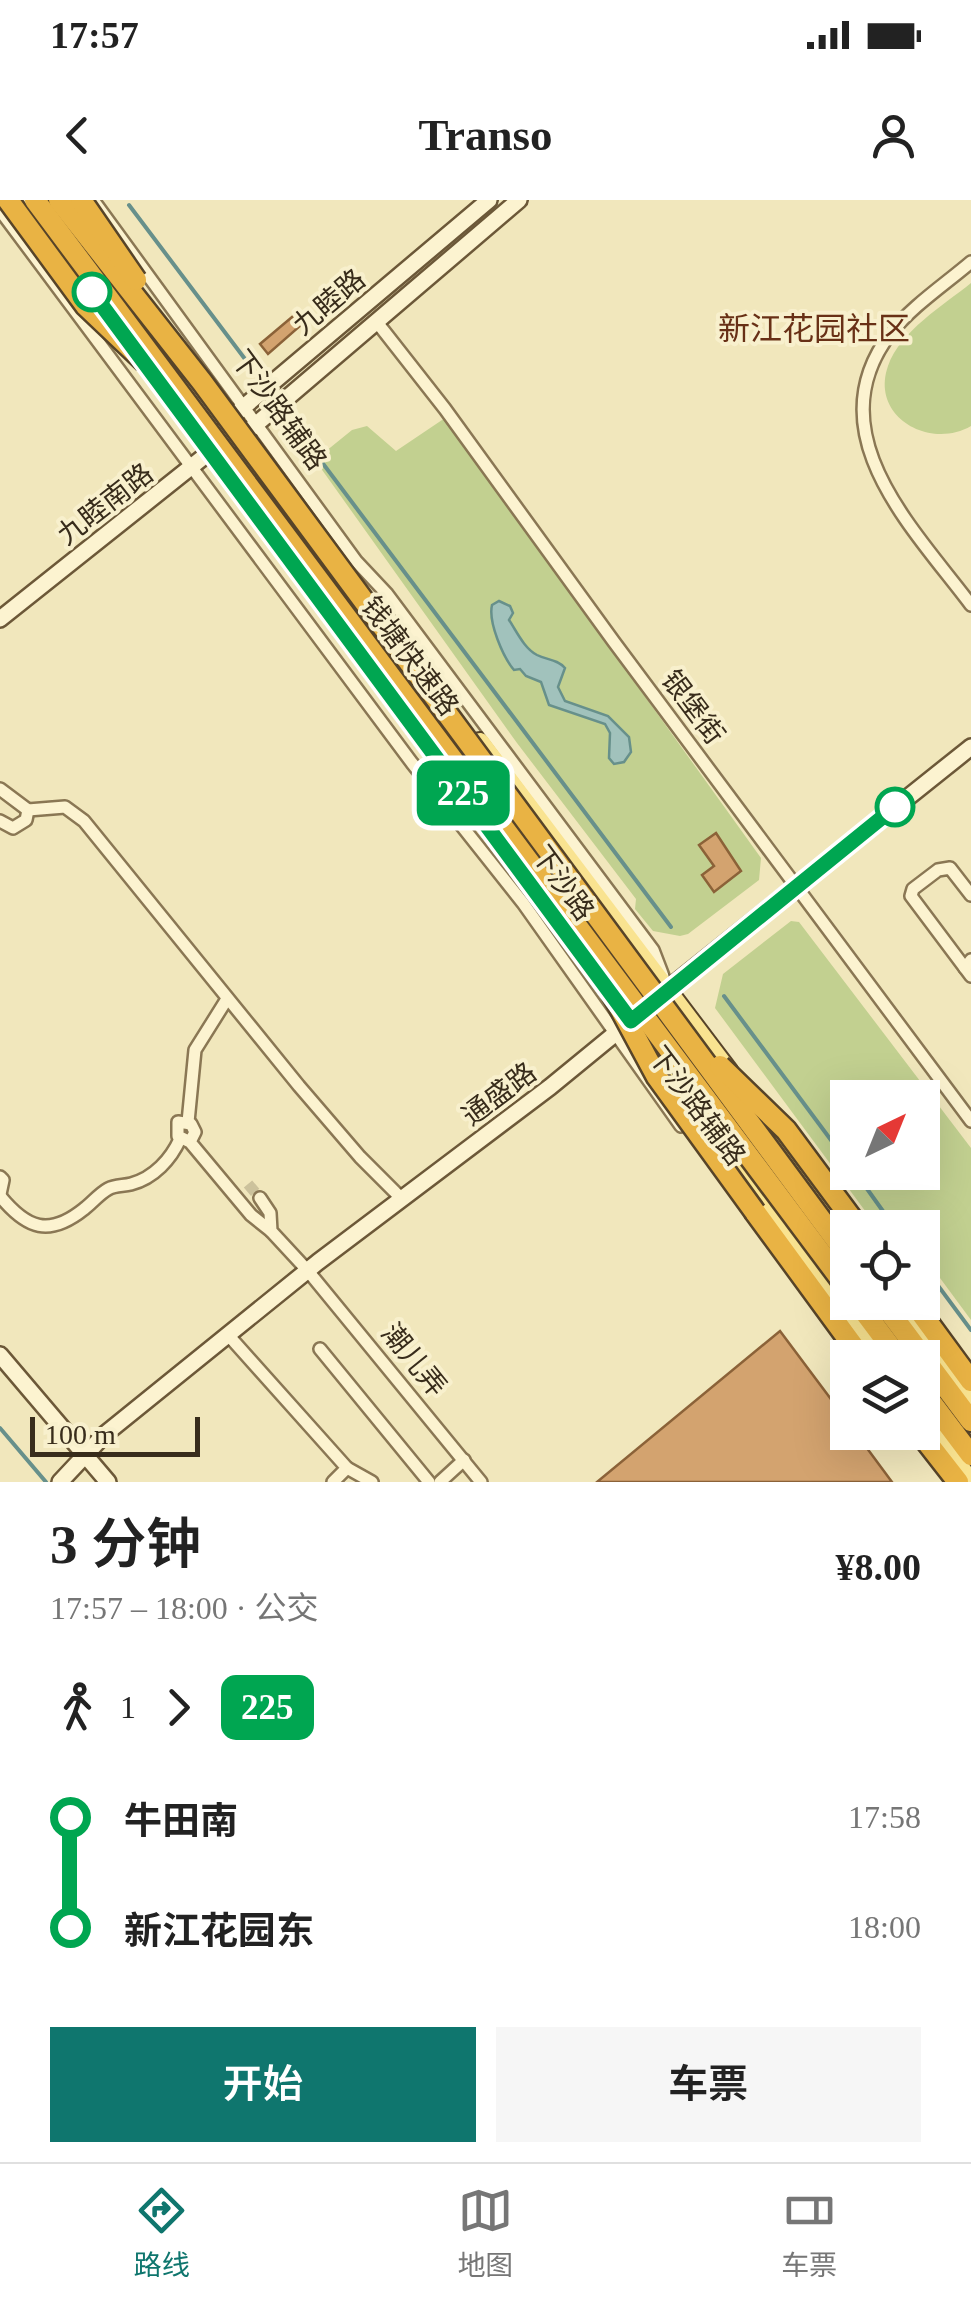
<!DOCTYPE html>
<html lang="zh">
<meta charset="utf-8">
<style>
body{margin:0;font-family:"Times New Roman","Noto Sans SC",serif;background:#f6f6f6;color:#222;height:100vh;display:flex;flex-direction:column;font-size:38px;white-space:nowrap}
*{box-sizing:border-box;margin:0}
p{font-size:32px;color:#767676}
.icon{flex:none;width:55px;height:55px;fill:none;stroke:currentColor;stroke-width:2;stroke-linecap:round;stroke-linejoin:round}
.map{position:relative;height:1282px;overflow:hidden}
.panel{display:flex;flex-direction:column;background:#fff;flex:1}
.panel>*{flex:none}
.badge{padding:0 20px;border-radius:15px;font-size:35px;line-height:65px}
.needle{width:65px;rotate:43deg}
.buttons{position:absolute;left:830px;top:880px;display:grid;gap:20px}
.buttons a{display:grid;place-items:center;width:110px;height:110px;border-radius:0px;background:#fff;box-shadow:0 10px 40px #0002;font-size:50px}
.scale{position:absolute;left:30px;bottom:25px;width:170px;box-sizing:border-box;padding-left:10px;border:5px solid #382c1b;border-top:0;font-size:28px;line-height:35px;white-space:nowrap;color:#382c1b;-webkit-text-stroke:8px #f8f0cd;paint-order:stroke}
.map>.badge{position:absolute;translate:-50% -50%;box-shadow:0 0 0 5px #fff}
.legs{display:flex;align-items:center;gap:15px;height:110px;padding:0 50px;font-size:32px}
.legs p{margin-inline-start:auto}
.head{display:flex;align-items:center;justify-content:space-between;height:170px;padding:0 50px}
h1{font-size:55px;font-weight:600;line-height:75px}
.cta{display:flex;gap:20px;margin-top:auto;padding:20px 50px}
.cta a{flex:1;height:115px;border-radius:0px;background:#0f766e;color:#fff;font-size:40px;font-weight:600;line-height:115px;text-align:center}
.cta a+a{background:#f6f6f6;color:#222}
ul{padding:0 50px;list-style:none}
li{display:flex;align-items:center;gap:35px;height:110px;font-size:38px}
li i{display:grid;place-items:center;width:15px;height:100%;margin:0 12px;background:currentColor}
li i::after{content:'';width:25px;height:25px;margin:-12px;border:8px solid;border-radius:50%;background:#fff}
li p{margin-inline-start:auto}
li:first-child i{background:linear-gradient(#0000 50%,currentColor 0)}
li:last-child i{background:linear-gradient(currentColor 50%,#0000 0)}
.status{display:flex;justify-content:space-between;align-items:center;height:70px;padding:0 50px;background:#fff;direction:ltr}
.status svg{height:28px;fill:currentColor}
header{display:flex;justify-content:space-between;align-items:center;height:130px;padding:0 50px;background:#fff;font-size:45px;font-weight:600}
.menu{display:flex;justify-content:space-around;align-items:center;height:140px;border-top:2px solid #e0e0e0;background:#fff;font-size:28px;color:#767676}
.menu a{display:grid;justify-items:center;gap:5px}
.menu .current{color:#0f766e}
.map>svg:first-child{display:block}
</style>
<div class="status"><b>17:57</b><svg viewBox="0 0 49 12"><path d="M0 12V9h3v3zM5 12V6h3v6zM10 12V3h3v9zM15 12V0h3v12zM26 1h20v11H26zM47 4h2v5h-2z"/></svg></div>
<header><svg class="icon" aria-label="back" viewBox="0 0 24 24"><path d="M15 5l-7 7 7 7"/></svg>Transo<svg class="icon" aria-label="person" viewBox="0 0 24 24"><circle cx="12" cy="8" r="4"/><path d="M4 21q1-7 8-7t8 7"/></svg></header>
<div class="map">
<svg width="971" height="1282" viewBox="0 0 971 1282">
<rect width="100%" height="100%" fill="#f1e7bc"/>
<g fill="#c2d090" fill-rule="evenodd">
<path d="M971 83V226C930 250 870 217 888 166 900 131 944 105 971 83Z"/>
<polygon points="445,218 761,658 759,680 688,734 680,736 653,731 635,709 636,699 517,543 315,260 352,230 367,226 396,251"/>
<path d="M791 721 799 722 971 948V1120L923 1055 922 1028 877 1027 715 808 723 774ZM848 898H922V972H848Z"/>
</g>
<path fill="#a1c2bc" stroke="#67908b" stroke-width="2.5" d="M499 401 510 406 513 413 509 420C517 432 524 448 537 455 547 460 557 459 565 468L558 487 565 501 608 516 629 537 631 552 624 562 614 564 609 558 610 533 605 524 549 505 541 482 526 476 520 469 514 470C503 457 488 422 492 405Z"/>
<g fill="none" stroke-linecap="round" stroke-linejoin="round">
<g stroke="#67908b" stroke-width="4">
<polyline points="129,5 251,167"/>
<polyline points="294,225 671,727"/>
<polyline points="724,796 848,963"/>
<polyline points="855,972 895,1028"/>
<polyline points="922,1064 971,1130"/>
<polyline points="0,1228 46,1282"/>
</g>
</g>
<g fill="#d3a36f" stroke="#8b6238" stroke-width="2.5">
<polygon points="292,117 300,126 268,154 260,144"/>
<polygon points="716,633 741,671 714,692 702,675 714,666 699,645"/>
<polygon points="780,1131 848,1222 848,1232 855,1232 892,1282 597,1282"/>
</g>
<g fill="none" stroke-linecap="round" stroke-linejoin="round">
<polyline stroke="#ccc29c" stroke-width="11" stroke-dasharray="11 5.5" stroke-linecap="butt" points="248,984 260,998"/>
<g stroke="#8a7754" stroke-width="16">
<g id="street">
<polyline points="93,0 356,361 387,394 653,750 663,776"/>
<polyline points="0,10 412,563 523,703 681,926"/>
<path d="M971 62C944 85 912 106 890 134 815 233 914 329 971 405"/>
<polyline points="376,121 445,209 614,442 971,921"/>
<polyline points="0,589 28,610 26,620 13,628 0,621"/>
<polyline points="28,610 65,607 84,621 299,886 360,957 402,999"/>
<polyline points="971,760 965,768 971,776"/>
<polyline points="965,768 911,696 913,689 938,670 950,668 971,695"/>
<polyline points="188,922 195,850 227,799"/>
<polyline points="190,942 178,936 178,922 191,924 195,932 190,942 251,1015 271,1031"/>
<polyline points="0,977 3,980 0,994"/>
<path d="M0 996C27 1029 49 1037 84 1009 92 1003 99 994 108 989 115 985 123 986 131 984 154 978 171 959 180 939"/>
<polyline points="260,998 270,1013 271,1031 308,1071 481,1282"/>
<polyline points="229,1136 347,1268 333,1282"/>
<polyline points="320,1149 429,1282"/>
<polyline points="347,1268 372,1282"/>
<polyline points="440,1282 464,1260"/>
</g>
</g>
<g stroke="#6c5838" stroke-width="20">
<g id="secondary">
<polyline points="213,248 233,216 489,0"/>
<polyline points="0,419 211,251 246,233 519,0"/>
<polyline points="658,797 971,547"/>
<polyline points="0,1155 108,1282"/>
<polyline points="60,1282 104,1235 318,1062 550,887 633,819"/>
</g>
</g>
<g stroke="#574429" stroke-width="22">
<g id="primary">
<polyline points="286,353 612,795"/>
<polyline points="480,542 729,872"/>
<polyline points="645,840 879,1158"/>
<polyline points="756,909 848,1034"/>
<polyline points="898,1102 971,1202"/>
<polyline points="922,1216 971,1282"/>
</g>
</g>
<g stroke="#574429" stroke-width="25">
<g id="highway">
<polyline points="755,1012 862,1158"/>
<polyline points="857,1102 899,1158"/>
<polyline points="882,1102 971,1221"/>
<polyline points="913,1102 971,1181"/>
<polyline points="922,1190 971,1255"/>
<polyline points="919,1232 958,1282"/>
</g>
</g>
<use href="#street" stroke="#fcf3d0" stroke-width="11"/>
<use href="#secondary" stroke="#fcf3d0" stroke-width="15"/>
<use href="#primary" stroke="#f9e390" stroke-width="18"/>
<use href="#highway" stroke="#e9b344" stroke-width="20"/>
<g stroke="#574429" stroke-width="25" stroke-linecap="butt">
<g id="highway-bridge">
<polyline points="8,0 86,106 145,162"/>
<polyline points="35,0 848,1089"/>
<polyline points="59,0 202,182 848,1056"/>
<polyline points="81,0 136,80"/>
<polyline points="607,784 657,877 755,1012"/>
<polyline points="720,866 786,930 855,1023"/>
</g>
</g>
<use href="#highway-bridge" stroke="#e9b344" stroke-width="20"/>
</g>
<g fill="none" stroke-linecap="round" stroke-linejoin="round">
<g stroke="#fff" stroke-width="22">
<polyline id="line-1" points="92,92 631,821 895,607"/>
</g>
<use href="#line-1" stroke="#00a651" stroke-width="15"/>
</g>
<g fill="#fff" stroke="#00a651" stroke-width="5">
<circle cx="92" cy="92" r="18"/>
<circle cx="895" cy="607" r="18"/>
</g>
<g text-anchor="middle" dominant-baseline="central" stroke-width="8" stroke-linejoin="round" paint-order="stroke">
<g font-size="28" fill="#382c1b" stroke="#f8f0cd">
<text transform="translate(329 102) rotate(-40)">九睦路</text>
<text transform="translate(279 210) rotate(54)">下沙路辅路</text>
<text transform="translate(105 304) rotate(-38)">九睦南路</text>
<text transform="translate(410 456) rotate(53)">钱塘快速路</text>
<text transform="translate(693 507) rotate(53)">银堡街</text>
<text transform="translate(563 683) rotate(54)">下沙路</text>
<text transform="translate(499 894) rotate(-37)">通盛路</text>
<text transform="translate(697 906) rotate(53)">下沙路辅路</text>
<text transform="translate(414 1160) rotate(51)">潮儿弄</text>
</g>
<g font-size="32" fill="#683016" stroke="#f8f0cd">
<text x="814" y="129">新江花园社区</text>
</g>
</g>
</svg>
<div class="buttons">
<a><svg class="needle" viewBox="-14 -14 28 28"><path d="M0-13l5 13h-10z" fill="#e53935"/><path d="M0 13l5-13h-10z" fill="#767676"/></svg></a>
<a><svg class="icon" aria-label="locate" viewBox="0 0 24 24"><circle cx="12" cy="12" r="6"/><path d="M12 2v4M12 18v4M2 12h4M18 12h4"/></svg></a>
<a><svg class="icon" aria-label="layers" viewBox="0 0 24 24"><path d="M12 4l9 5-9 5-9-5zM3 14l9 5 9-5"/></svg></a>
</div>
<div class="scale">100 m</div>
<b class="badge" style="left:463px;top:593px;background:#00a651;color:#fff">225</b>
</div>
<section class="panel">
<div class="head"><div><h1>3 分钟</h1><p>17:57 – 18:00 · 公交</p></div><b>¥8.00</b></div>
<div class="legs"><svg class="icon" aria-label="walk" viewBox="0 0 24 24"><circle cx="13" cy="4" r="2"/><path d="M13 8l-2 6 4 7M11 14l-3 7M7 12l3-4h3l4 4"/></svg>1<svg class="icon" aria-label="forward" viewBox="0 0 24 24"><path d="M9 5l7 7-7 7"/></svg><b class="badge" style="background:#00a651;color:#fff">225</b></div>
<ul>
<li><i style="color:#00a651"></i><b>牛田南</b><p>17:58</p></li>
<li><i style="color:#00a651"></i><b>新江花园东</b><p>18:00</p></li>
</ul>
<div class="cta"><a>开始</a><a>车票</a></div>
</section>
<nav class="menu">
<a class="current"><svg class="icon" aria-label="directions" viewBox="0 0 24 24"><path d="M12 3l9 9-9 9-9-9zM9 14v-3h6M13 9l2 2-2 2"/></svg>路线</a>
<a><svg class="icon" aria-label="map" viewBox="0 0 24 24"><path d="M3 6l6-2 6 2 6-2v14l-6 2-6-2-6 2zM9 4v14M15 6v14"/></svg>地图</a>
<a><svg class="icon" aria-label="tickets" viewBox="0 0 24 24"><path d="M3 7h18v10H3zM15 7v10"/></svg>车票</a>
</nav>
